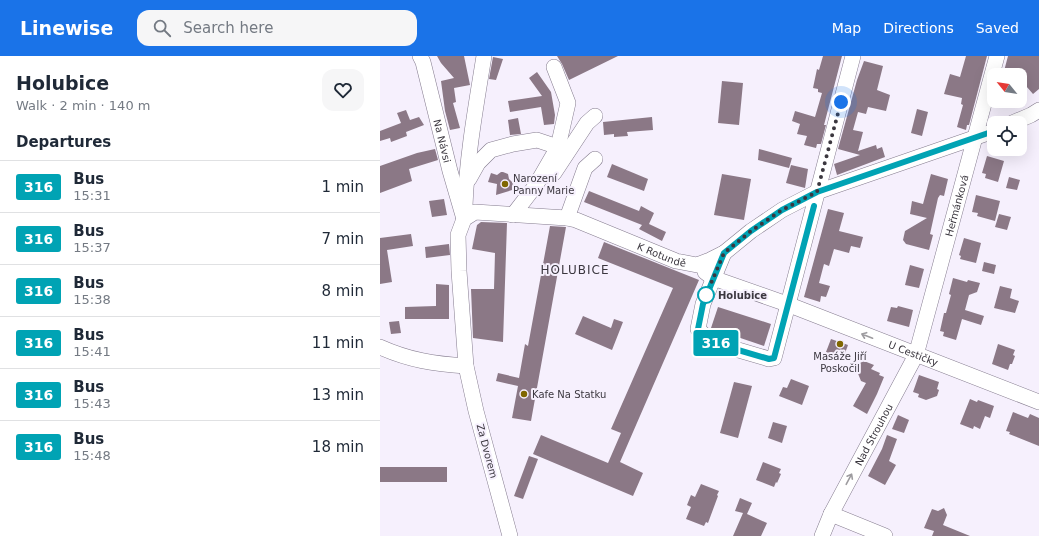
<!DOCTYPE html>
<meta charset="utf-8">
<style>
body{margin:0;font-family:"DejaVu Sans",sans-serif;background:#f6f6f7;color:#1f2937;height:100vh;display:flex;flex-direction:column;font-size:15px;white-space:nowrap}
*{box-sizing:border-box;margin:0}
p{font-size:13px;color:#747a83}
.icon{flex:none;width:22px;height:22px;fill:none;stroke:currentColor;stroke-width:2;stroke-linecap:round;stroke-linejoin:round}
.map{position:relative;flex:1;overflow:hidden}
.drawer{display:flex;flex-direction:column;background:#fff;width:380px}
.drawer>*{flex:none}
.badge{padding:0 8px;border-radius:3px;font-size:14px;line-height:26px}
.needle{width:26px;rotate:300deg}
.controls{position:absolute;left:607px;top:12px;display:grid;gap:8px}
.controls a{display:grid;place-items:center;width:40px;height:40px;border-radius:8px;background:#fff;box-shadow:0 4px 16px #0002;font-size:20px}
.you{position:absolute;width:20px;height:20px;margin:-10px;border:3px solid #fff;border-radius:50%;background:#1a73e8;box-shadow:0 0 0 6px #1a73e833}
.map>.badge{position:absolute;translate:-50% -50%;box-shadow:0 0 0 2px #fff}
h2{padding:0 16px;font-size:15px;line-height:36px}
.round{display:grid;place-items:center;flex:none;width:42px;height:42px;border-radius:12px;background:#f6f6f7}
.head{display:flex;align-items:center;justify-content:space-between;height:68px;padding:0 16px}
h1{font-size:19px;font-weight:600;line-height:30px}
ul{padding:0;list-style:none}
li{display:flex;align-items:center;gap:12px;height:52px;padding:0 16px;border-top:1px solid #e0e1e3}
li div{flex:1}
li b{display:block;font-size:15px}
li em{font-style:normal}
li .badge{min-width:44px;font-weight:700;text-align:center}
header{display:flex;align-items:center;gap:24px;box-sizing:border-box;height:56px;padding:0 20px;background:#1a73e8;color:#fff}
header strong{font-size:19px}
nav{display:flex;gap:22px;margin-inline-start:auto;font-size:14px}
.search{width:280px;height:36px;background:#f6f6f7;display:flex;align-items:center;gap:10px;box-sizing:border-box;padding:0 14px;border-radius:12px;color:#747a83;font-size:15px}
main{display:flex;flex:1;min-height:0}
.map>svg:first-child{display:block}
</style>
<header>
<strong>Linewise</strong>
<div class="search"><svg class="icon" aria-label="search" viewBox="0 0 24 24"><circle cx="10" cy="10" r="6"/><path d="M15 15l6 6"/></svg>Search here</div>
<nav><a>Map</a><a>Directions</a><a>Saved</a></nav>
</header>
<main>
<section class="drawer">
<div class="head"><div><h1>Holubice</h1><p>Walk · 2 min · 140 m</p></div><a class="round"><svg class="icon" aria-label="heart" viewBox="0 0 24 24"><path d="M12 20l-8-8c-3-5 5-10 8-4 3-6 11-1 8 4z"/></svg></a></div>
<h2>Departures</h2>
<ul>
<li><span class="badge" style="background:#00a3b4;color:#fff">316</span><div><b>Bus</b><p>15:31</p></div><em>1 min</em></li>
<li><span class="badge" style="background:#00a3b4;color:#fff">316</span><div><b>Bus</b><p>15:37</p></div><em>7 min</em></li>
<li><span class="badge" style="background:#00a3b4;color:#fff">316</span><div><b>Bus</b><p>15:38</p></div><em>8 min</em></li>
<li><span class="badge" style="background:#00a3b4;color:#fff">316</span><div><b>Bus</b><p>15:41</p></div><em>11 min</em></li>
<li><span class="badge" style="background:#00a3b4;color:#fff">316</span><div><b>Bus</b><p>15:43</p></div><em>13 min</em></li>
<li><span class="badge" style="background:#00a3b4;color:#fff">316</span><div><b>Bus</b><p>15:48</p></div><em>18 min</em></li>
</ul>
</section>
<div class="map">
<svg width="659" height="480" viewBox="0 0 659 480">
<rect width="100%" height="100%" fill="#f6f0fd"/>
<g fill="#8b7886">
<polygon points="57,0 84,0 90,29 74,32 76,46 73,47 80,72 70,74 65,55 61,25 74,22 61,7"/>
<polygon points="177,0 238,0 189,24 182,8"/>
<polygon points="443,0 462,0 444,69 446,69 441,88 437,88 436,92 424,89 427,80 417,78 420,68 412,65 415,55 435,61 442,37 438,36 438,33 433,32 437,13 439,14"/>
<polygon points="586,0 607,0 589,69 587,69 586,74 577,71 583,49 581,48 582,42 564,38 570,18 580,21"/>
<polygon points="628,0 659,0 659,33 653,38 640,23 640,19 623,19"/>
<polygon points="113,1 123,3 116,24 109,23"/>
<polygon points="484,5 503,10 497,34 510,39 506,55 488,51 486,58 478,56 473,74 483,76 478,95 496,89 497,93 502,91 505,101 457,119 454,108 480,99 458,93 477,24"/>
<polygon points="157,16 171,36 175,59 174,68 164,69 161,51 130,56 128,45 162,40 149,22"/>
<polygon points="342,25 363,27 359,69 338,67"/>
<polygon points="537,53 548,56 542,80 531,77"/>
<polygon points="26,54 30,64 39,61 44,69 26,76 27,80 11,86 10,82 0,85 0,75 21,67 17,57"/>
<polygon points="272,61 273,74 247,76 248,80 234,81 234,78 224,79 223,66"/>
<polygon points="138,62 141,78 130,79 128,64"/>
<polygon points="55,93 58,104 29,113 32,125 0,137 0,110 37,97"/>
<polygon points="379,93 412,102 409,112 378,104"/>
<polygon points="607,100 624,105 618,126 605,122 606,118 602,117"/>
<polygon points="232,108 268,123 264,135 227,121"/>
<polygon points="411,109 428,113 425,132 406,127"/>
<polygon points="121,116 123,116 128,118 129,123 133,127 134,132 132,134 116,139 117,128 108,126 111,117 117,119"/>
<polygon points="342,118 371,123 364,164 334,159"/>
<polygon points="551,118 568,123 564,140 560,139 558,142 550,178 553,179 549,194 526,188 523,184 525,175 547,162 530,158 532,145 543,148"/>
<polygon points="629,121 640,124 637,134 626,132"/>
<polygon points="209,135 259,155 261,150 274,157 269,168 286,176 282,185 259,173 262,169 204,146"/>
<polygon points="596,139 620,145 615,165 597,160 598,157 592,156"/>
<polygon points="64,143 67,159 52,161 49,145"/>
<polygon points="448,153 464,157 459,175 483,181 480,192 471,190 469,197 454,193 449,210 444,208 439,227 450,230 446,241 441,240 440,246 424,241"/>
<polygon points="619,158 631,161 627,174 615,171"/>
<polygon points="101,166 127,167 123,286 93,282 91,233 114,233 115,197 92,193 97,169"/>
<polygon points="170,170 186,171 151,365 132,362 138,330 116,325 118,317 139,322 145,288 148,290"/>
<polygon points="31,178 33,190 7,194 12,226 0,228 0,182"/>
<polygon points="584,182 601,187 596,207 580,203 581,200 579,199"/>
<polygon points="224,186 319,224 240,406 263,417 253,440 153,398 161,379 228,407 241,377 231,373 293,232 218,202"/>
<polygon points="69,188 70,199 46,202 45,191"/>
<polygon points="604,206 616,209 614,218 602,215"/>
<polygon points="530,209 544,213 539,232 525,229"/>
<polygon points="573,222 587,226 588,224 600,227 597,236 589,239 585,254 604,260 601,269 582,263 576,284 563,280 564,276 560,275 564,257 566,257 571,239 569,238"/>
<polygon points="56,228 69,229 69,263 25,263 25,251 56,250"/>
<polygon points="620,230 632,233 630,242 639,245 635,257 614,252"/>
<polygon points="518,250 533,254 529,271 507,265 511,251 517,252"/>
<polygon points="338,251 391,268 384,290 331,272"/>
<polygon points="203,260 231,272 234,263 243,266 232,294 195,278"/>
<polygon points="19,265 21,277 11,278 9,266"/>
<polygon points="451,283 468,289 463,303 446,296"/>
<polygon points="618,288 635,294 633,299 635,300 632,308 630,308 628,314 612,308"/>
<polygon points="484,305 494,309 491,313 500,317 499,319 504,321 497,338 487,358 473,350 486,327 481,325 477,315 480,307"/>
<polygon points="539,319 559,326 557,333 559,334 557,340 546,344 538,341 539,338 533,336"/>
<polygon points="411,323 429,330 422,349 399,340 403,331 407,332"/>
<polygon points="354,326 372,330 358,382 340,377"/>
<polygon points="590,343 597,346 598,344 614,350 610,362 605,360 600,373 594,370 593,373 580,368"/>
<polygon points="633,356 648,362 650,358 659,362 659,390 629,378 630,376 626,375"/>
<polygon points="518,359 529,364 524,377 512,373"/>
<polygon points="393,366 407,370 402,387 388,382"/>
<polygon points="507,379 517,383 509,405 516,409 505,429 488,420 502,393"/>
<polygon points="149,400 158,403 143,443 134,440"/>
<polygon points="383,406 401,413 399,417 401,418 397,427 396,426 394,431 376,424"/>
<rect x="0" y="411" width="67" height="15"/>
<polygon points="321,428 339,435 337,439 338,440 328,467 326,466 324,470 306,463 311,451 307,449 311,439 315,441"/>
<polygon points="360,442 372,447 367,458 387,467 381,480 353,480 363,457 355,455"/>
<polygon points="564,452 567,459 563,469 590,480 552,480 554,475 544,472 552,453 558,455"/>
</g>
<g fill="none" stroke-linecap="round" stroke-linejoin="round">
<g stroke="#857c8f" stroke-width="16">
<g id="minor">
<path id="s1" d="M40 0 43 6 70 115 84 163"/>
<polyline points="632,67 651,59 659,54"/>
<polyline points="170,120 174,117 207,67 215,60"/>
<polyline points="89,123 98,107 111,94 133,88 157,84 178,91"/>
<path d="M85 150C87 99 96 50 104 0"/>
<polyline points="133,159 156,129 178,91 188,47 174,11"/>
<polyline points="187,162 205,112 215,103"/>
<polyline points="344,197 323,248 318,273 331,286 389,303 394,302 473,0"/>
<path id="s2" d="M325 216 333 222 407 248 659 346"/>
<path d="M0 291C29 304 54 308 86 310"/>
<polyline points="451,458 505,480"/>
<path id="s3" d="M130 480 96 355 86 310 79 215 78 179 84 163 95 156 187 162 196 164 296 205 317 209 330 204 344 197 371 175 402 154 437 136 614 75"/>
<path id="s4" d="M442 480 451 458 536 299 617 0"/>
</g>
</g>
<use href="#minor" stroke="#fff" stroke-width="15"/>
</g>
<defs><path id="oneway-shaft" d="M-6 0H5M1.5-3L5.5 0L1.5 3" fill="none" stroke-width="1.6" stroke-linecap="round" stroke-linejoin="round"/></defs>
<g stroke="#9d9b9f">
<use href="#oneway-shaft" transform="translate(487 280) rotate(-159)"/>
<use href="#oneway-shaft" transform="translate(469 423) rotate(-62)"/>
</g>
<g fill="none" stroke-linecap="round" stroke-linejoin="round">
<g stroke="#fff" stroke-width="9">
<polyline id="line" points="434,150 394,302 389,303 331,286 318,273 323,248 344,197 371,175 402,154 437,136 614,75"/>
</g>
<use href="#line" stroke="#00a3b4" stroke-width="6"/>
<polyline stroke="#3b373f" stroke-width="4" stroke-dasharray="0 7.2" points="326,239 344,197 371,175 402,154 437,136 461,46"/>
</g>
<g fill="#7f6700" stroke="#f6f0fd" stroke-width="1.5">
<circle cx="125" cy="128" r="4"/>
<circle cx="460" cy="288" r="4"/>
<circle cx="144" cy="338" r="4"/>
</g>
<circle fill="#fff" stroke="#00a3b4" stroke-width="2" cx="326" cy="239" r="8"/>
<g text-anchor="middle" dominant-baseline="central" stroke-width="4" stroke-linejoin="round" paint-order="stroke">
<g font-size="10" fill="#3b373f" stroke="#f6f0fd">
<text stroke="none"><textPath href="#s1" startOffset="88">Na Návsi</textPath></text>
<text stroke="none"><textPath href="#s4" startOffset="359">Heřmánková</textPath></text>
<text stroke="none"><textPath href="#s3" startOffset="531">K Rotundě</textPath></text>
<text stroke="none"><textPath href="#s2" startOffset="224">U Cestičky</textPath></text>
<text stroke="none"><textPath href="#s4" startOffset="114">Nad Strouhou</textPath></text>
<text transform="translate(107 395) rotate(75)">Za Dvorem</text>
</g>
<g font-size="10" fill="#3b373f" stroke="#f6f0fd" text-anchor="start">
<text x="133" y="122">Narození<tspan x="133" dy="12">Panny Marie</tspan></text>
<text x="460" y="300" text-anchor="middle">Masáže Jiří<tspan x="460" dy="12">Poskočil</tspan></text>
<text x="152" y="338">Kafe Na Statku</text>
</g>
<g font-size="10" font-weight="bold" fill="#3b373f" stroke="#f6f0fd" text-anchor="start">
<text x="338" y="239">Holubice</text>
</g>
<g font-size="12" letter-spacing="1" fill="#3b373f" stroke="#f6f0fd">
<text x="195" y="214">HOLUBICE</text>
</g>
</g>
</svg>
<div class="controls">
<a><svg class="needle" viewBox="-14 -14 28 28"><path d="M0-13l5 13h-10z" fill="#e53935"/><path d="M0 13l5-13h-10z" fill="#747a83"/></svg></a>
<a><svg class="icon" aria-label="locate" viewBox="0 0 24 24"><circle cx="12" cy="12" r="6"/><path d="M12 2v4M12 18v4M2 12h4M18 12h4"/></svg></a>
</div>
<div class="you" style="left:461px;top:46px"></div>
<b class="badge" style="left:336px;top:287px;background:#00a3b4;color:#fff">316</b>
</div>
</main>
